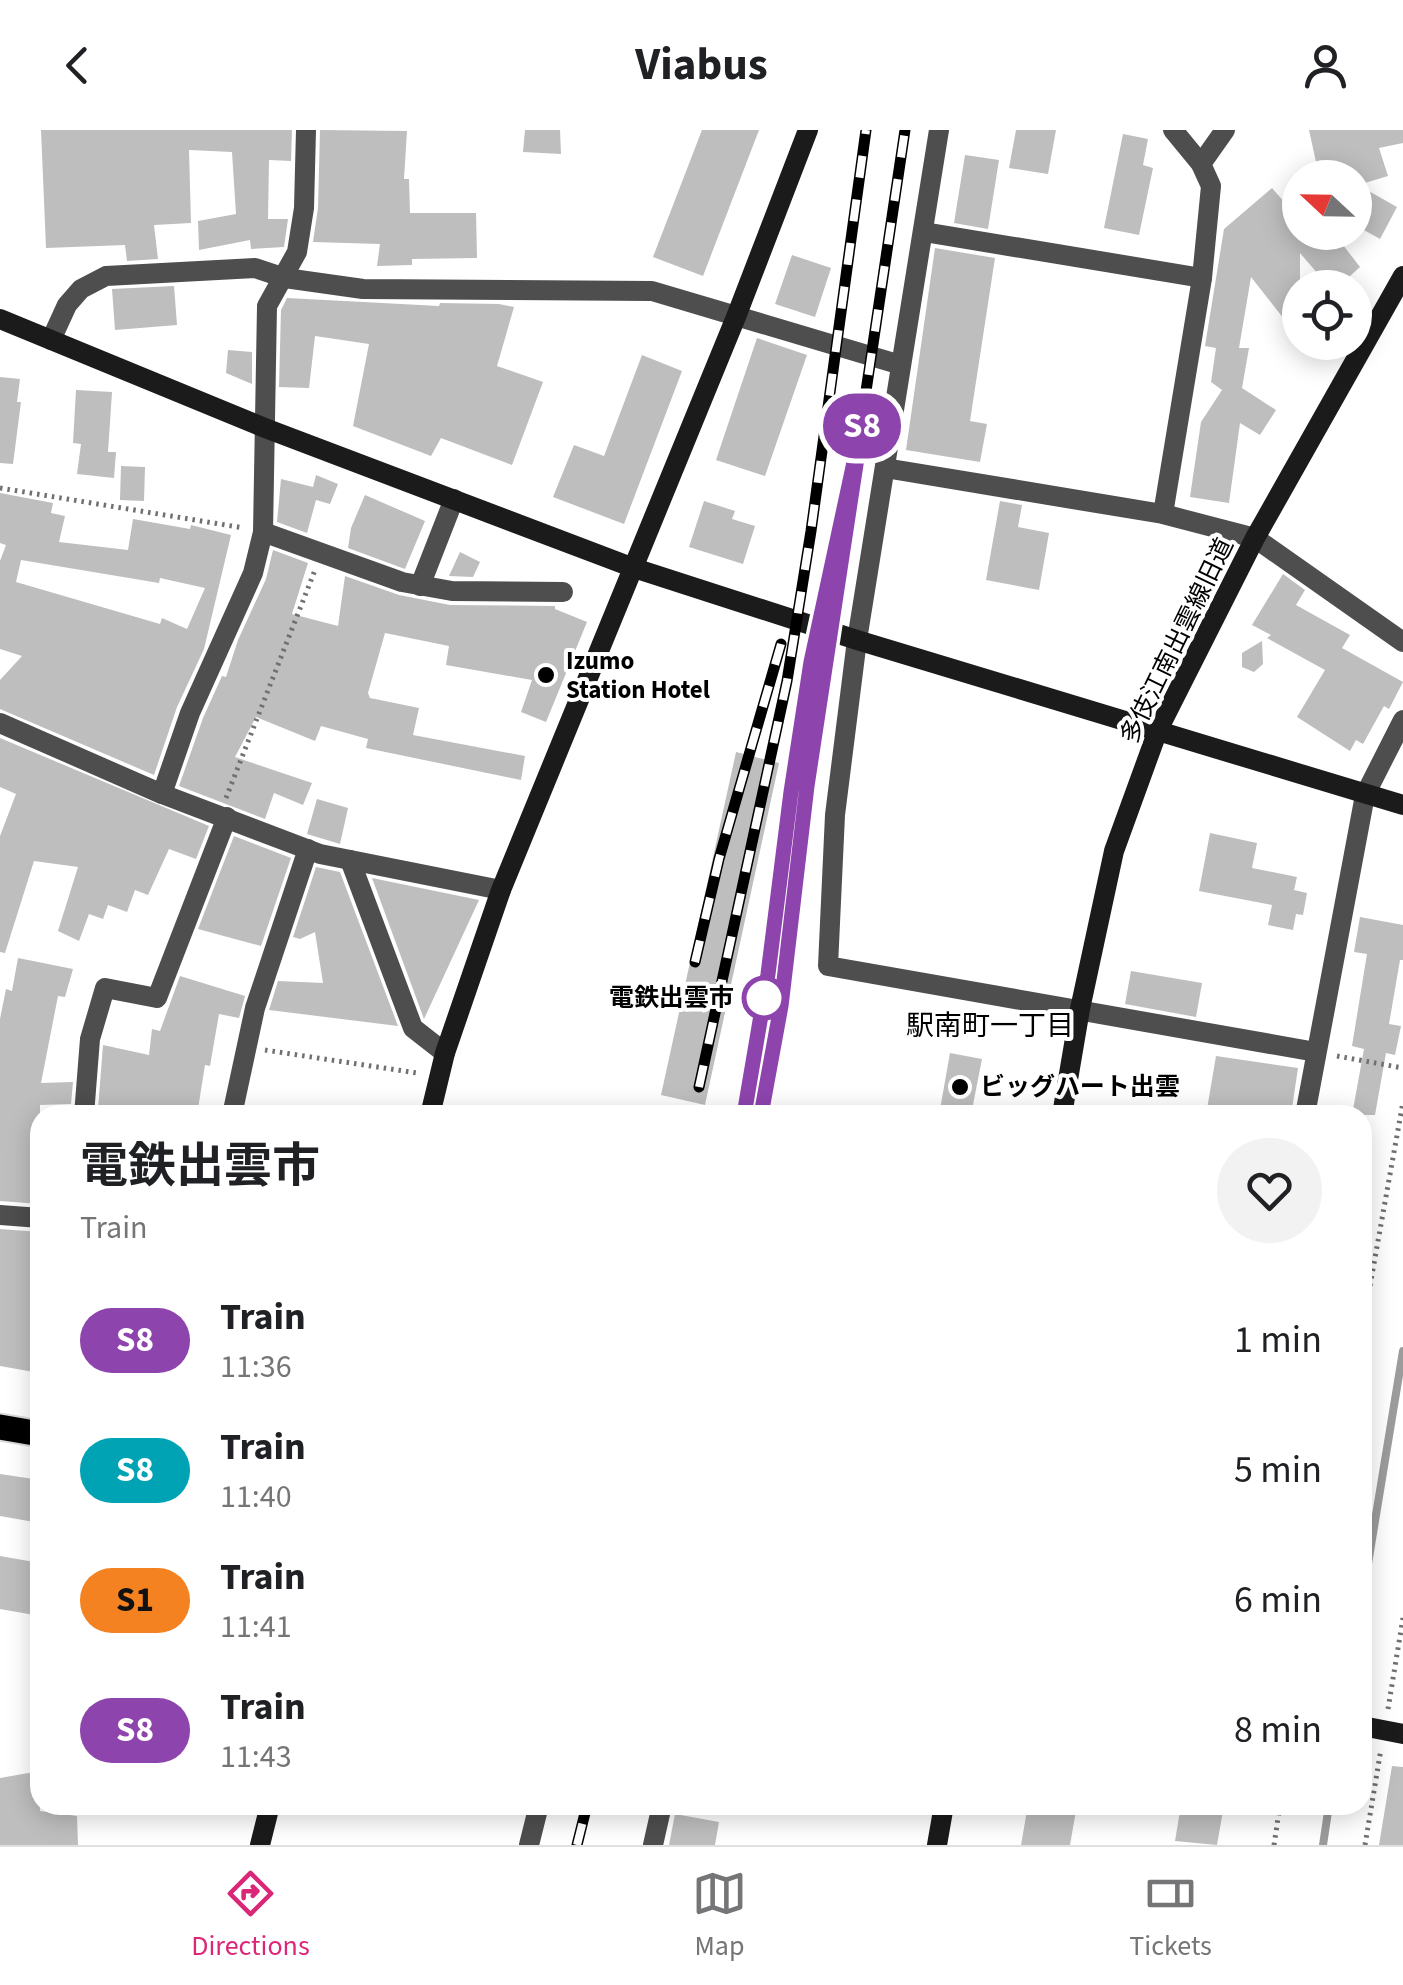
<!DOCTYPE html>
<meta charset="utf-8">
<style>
body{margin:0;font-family:"Source Sans 3","Noto Sans JP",sans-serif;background:#f2f2f2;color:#202124;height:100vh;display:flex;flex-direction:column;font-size:38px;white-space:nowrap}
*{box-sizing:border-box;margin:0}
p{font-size:32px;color:#757577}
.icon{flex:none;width:55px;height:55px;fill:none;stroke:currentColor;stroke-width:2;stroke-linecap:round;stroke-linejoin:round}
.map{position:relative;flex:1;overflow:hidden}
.side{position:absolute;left:30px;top:975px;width:1342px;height:710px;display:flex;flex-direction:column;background:#fff;border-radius:30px;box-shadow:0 5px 25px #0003}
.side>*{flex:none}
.badge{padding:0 20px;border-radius:32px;font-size:35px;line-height:65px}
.needle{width:65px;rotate:292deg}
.tools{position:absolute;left:1282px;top:30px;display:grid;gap:20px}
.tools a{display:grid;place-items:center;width:90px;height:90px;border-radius:50%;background:#fff;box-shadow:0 5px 25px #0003;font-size:50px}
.map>.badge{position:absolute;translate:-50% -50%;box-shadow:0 0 0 5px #fff}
.round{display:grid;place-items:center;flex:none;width:105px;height:105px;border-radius:52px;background:#f2f2f2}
.headline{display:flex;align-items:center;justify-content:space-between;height:170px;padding:0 50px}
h1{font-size:48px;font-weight:700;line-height:75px}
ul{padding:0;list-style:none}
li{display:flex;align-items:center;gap:30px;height:130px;padding:0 50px}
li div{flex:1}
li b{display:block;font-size:38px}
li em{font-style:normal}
li .badge{min-width:110px;font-weight:700;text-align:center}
header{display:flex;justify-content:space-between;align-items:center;height:130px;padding:0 50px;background:#fff;font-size:45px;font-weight:700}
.tabs{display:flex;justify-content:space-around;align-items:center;height:140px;border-top:2px solid #e0e0e0;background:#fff;font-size:28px;color:#757577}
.tabs a{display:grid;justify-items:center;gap:5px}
.tabs .current{color:#db2777}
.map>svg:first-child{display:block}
</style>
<header><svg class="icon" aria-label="back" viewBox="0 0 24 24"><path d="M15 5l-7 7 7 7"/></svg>Viabus<svg class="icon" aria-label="person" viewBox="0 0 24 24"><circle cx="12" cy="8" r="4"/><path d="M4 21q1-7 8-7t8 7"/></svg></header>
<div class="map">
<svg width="1403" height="1715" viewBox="0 0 1403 1715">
<rect width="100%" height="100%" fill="#fff"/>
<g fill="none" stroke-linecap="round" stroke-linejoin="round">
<g stroke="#9c9c9c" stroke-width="8">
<polyline points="1362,1470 1403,1221"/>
<polyline points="1323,1715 1329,1675"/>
</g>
</g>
<g fill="#bebebe" fill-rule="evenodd">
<polygon points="41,0 292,0 291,31 269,30 268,89 288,89 284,117 251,119 250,110 199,120 198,91 236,84 232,22 189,20 191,93 154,95 158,129 127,131 125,115 46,118"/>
<polygon points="320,0 407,1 404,49 409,49 410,83 476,83 477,128 412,129 412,135 377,136 380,114 313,112 318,78"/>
<polygon points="525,0 560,0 561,24 523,22"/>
<polygon points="702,0 759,0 703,146 653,127"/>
<polygon points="1016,0 1056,0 1048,44 1009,38"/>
<polygon points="1309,0 1403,0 1403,13 1379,18 1388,46 1358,55 1397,77 1380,109 1355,95 1355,48 1327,48 1322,30 1316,32"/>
<polygon points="1123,4 1148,9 1143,35 1153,38 1139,105 1104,98"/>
<polygon points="965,25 999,30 988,99 954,93"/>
<polygon points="1272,58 1300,90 1300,102 1333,102 1360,137 1337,158 1330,158 1300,123 1300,184 1288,194 1251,147 1239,218 1249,218 1242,258 1276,280 1260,305 1240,293 1229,373 1190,367 1201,292 1222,260 1211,252 1216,218 1205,216 1224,99"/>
<polygon points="935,118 995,128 970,291 987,294 980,332 906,320"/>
<polygon points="792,125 831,138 815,187 775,174"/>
<polygon points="174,156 177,195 115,200 112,159"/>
<polygon points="287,168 439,176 440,173 499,174 514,177 497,236 543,252 512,335 441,308 431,326 353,296 369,214 315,206 309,258 279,257 281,180"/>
<polygon points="757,208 807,225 765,346 716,330"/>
<polygon points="228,220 252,222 252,254 226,243"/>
<polygon points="642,225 682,241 624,394 553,367 574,315 604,326"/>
<polygon points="0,247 20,249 17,272 21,272 13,334 0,333"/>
<polygon points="76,260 112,262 108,322 116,322 114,348 77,344 81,314 73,313"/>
<polygon points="121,336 145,337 144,371 120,370"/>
<polygon points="316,345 338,354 330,374 316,370 307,403 277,392 281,349 313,357"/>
<path d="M0 363 53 373 51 383 65 386 59 412 128 420 133 389 190 399 191 395 231 405 204 519 177 577 154 645 0 579V550L22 526 0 519V431L6 415 0 413ZM21 430 159 453 160 448 205 458 187 499 162 488 160 494 16 452Z"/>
<polygon points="365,365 425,391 405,439 348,418 351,398"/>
<polygon points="704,371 735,381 732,389 755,396 743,434 689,417"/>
<polygon points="1000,371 1022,375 1018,397 1049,403 1039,460 986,450"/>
<polygon points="273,420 308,433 292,484 338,496 345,446 399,465 450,475 555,476 555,479 587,492 546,592 521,582 532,550 446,535 449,516 385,503 368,563 370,568 419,578 413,605 525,626 521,650 366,618 368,609 321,596 315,611 256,587 235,627 312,653 303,675 274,663 265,689 179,656 203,588 222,546 226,547 238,510 266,449"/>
<polygon points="460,422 480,432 473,447 449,446"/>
<polygon points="1283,444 1305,460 1296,475 1350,505 1342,518 1403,552 1389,579 1384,576 1363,614 1356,610 1350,621 1297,587 1325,540 1267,508 1271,505 1252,495"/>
<polygon points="1262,511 1263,534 1254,542 1242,537 1242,523"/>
<polygon points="0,608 209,696 196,729 169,719 148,765 135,760 127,782 108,775 103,789 89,784 79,811 58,801 78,737 34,731 5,823 0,822 0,706 16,664 0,657"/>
<polygon points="736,622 779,633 705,975 661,965"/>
<polygon points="317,669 348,678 340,714 307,704"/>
<polygon points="1210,703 1257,713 1252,738 1297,747 1294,760 1307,763 1303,785 1296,784 1293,800 1268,795 1272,775 1199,761"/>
<polygon points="234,706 291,728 261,816 198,799"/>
<polygon points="316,737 340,742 398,896 269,880 278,851 323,853 315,802 300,809 293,807"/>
<polygon points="372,748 479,770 424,889"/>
<polygon points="1360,787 1403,795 1403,830 1400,830 1389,894 1401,896 1395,925 1386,923 1375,985 1352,985 1364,919 1352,916 1367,824 1354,822"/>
<polygon points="18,828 73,839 65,867 58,866 41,953 73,952 71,974 40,975 40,1074 0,1071 0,889 6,859 12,861"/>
<polygon points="1131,841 1202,853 1196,887 1125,874"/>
<polygon points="180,846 245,866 239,888 219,884 210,936 205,935 197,985 152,985 98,979 103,915 149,925 152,899 160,901"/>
<polygon points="950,923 982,929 971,985 939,985"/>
<polygon points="1216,926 1298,938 1291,985 1206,985"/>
<polygon points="0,1099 40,1102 40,1243 0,1236"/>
<polygon points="0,1344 40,1350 40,1393 0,1386"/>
<polygon points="0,1426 40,1433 40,1486 0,1479"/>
<polygon points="1392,1636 1403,1637 1403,1715 1379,1715"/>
<polygon points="40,1641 40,1681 77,1686 78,1715 0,1715 0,1648"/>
<polygon points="1028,1675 1077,1675 1070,1715 1021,1715"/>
<polygon points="1181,1675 1224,1675 1217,1715 1175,1711"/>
<polygon points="675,1684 719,1692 715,1715 669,1715"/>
</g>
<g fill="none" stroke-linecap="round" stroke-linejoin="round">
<g stroke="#dbdbdb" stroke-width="29">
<polyline id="primary" points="0,1297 40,1304"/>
</g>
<g stroke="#707070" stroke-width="5" stroke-dasharray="2.5 5" stroke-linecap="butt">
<polyline points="0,358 244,398"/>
<polyline points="226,668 315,440"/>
<polyline points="265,920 417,943"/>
<polyline points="1337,926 1403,938"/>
<polyline points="1362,1200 1403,972"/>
<polyline points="1388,1579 1403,1488"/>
<polyline points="1274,1715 1280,1675"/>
<polyline points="1365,1715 1381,1619"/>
</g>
<g stroke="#4e4e4e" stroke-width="20">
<polyline points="939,0 857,510 835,685 828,836 1316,922"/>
<polyline points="1201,34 1225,0"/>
<polyline points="924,102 1202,148"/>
<polyline points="51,210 67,175 81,159 106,146 255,138 285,148 363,159 652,161 901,235"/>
<polyline points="885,338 1163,384 1255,408 1403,512"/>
<polyline points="1163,384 1202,148 1211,56 1201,34 1173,0"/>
<polyline points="263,402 402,452 452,461 563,462"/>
<polyline points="420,456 454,369"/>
<polyline points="0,593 162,664 320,724 501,760"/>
<polyline points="162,664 190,583 253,443 263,402 267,176 297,122 304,78 306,0"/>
<polyline points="350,730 413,898 445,923"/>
<polyline points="84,985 90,909 105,858 157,868 227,687"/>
<polyline points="232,985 255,878 308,719"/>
<polyline points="1305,985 1365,665 1403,590"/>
<polyline points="0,1085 40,1088"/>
<polyline points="529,1715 539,1675"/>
<polyline points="653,1715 662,1675"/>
</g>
<g stroke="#1b1b1b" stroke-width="20">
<polyline points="0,189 265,298 634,438 857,510 1403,675"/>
<polyline points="430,985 445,923 501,760 736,187 808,0"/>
<polyline points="1062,985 1080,879 1114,721 1158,600 1255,408 1403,146"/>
<polyline points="1362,1596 1403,1604"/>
<polyline points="260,1715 270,1675"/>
<polyline points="937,1715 944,1675"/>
</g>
<use href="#primary" stroke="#000" stroke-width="25"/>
<g stroke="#000" stroke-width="11">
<g id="rail">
<polyline points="695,832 719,729 781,514"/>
<polyline points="699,957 787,551 811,401 866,0"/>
<polyline points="744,985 769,844 781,743"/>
<polyline points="761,985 781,876 807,656 905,0"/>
<polyline points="577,1715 587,1675"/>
</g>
</g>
<use href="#rail" stroke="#fff" stroke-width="8" stroke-dasharray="22" stroke-linecap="butt"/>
</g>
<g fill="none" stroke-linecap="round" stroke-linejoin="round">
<g stroke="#fff" stroke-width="22">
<polyline id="line" points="744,985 768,844 791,662 811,532 862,295 807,656 781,876 761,985"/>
</g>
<use href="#line" stroke="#8e44ad" stroke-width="15"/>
</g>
<g fill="#000" stroke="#fff" stroke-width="4">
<circle cx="546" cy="545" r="10"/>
<circle cx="960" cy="957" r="10"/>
</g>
<circle fill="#fff" stroke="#8e44ad" stroke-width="5" cx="764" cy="868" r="20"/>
<g text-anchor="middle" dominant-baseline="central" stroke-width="8" stroke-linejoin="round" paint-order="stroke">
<g font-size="25" fill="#000" stroke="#fff">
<text transform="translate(1177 511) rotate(-64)">多伎江南出雲線旧道</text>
</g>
<g font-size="25" font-weight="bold" fill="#000" stroke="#fff" text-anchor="start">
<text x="566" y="531">Izumo<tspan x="566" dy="29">Station Hotel</tspan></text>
<text x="980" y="957">ビッグハート出雲</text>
</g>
<g font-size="25" font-weight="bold" fill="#000" stroke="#fff" text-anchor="end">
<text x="734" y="868">電鉄出雲市</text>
</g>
<g font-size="28" fill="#000" stroke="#fff">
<text x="990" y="896">駅南町一丁目</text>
</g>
</g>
</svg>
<div class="tools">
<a><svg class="needle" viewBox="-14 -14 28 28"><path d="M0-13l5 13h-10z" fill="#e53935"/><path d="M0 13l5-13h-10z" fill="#757577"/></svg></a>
<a><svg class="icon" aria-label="locate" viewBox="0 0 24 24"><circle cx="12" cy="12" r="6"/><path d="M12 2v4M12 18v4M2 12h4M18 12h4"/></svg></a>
</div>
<b class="badge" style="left:862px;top:296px;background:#8e44ad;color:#fff">S8</b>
<section class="side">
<div class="headline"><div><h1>電鉄出雲市</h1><p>Train</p></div><a class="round"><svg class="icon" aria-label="heart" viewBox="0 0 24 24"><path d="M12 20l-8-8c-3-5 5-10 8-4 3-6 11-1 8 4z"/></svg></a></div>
<ul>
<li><span class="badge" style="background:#8e44ad;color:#fff">S8</span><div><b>Train</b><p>11:36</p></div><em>1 min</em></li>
<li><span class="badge" style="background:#00a3b4;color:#fff">S8</span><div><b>Train</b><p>11:40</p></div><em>5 min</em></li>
<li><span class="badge" style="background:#f58220;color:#111">S1</span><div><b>Train</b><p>11:41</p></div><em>6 min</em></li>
<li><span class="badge" style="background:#8e44ad;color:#fff">S8</span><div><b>Train</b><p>11:43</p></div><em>8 min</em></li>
</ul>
</section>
</div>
<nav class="tabs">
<a class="current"><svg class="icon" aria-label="directions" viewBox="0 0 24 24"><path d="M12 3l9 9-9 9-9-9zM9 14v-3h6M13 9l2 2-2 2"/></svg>Directions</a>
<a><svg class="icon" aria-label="map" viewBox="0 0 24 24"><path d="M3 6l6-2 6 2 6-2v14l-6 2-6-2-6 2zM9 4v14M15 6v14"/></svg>Map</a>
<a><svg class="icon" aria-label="tickets" viewBox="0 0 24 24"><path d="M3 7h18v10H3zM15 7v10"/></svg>Tickets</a>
</nav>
